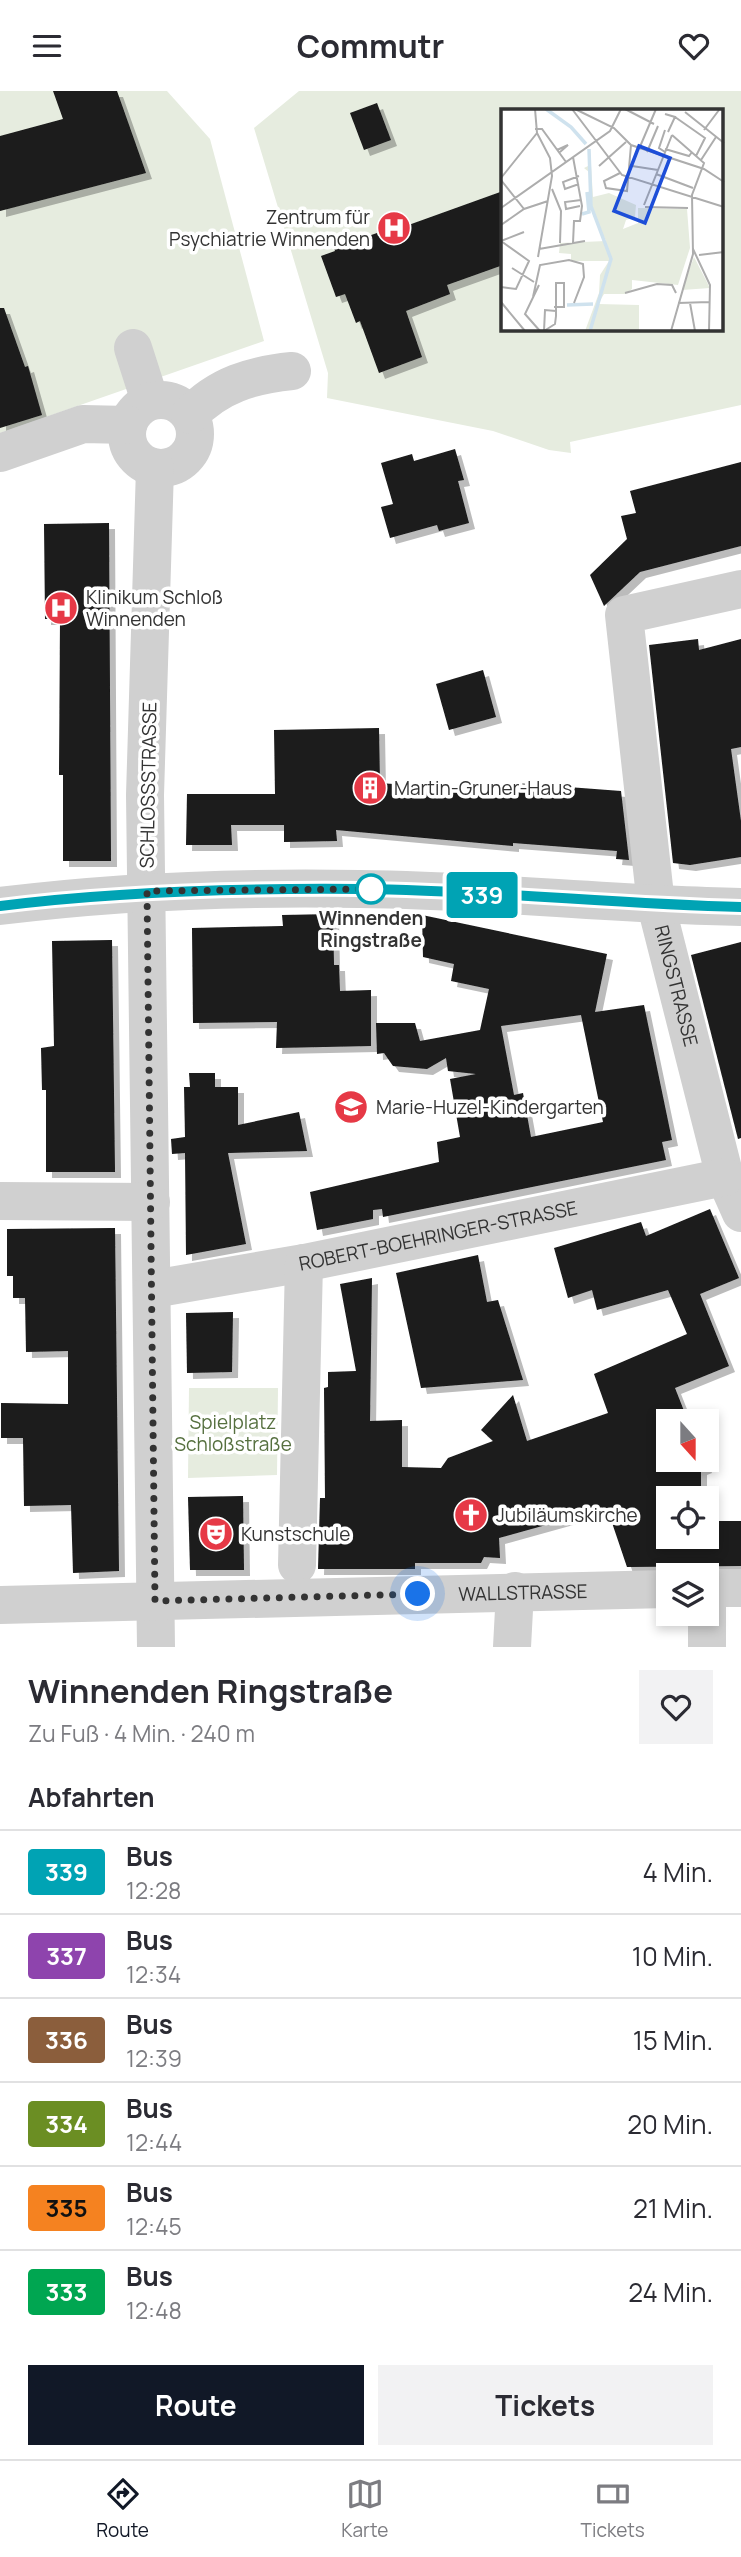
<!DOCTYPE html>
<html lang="de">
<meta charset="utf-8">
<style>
body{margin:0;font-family:Manrope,sans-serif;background:#f2f2f3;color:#2b2b33;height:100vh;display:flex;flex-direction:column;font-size:26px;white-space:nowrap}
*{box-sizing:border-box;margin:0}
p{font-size:23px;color:#7c7c81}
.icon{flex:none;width:38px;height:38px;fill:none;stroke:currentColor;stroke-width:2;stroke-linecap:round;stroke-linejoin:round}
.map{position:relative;height:1556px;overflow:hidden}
.panel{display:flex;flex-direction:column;background:#fff;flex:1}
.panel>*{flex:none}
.badge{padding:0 14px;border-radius:5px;font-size:24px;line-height:46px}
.needle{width:46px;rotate:159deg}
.tools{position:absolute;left:656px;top:1318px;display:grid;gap:14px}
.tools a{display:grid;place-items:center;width:63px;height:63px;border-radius:0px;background:#fff;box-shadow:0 4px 10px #0003;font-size:35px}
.you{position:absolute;width:35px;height:35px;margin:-18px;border:5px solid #fff;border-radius:50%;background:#1a73e8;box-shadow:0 0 0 10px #1a73e833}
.map>.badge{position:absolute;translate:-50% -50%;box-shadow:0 0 0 4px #fff}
h2{padding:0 28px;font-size:26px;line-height:63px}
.round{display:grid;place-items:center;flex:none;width:74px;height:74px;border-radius:0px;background:#f2f2f3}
.overview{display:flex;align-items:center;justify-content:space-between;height:119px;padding:0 28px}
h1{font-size:33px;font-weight:700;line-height:52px}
.primary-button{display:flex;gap:14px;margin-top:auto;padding:14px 28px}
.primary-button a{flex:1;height:80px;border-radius:0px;background:#111827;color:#fff;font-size:28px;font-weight:700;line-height:80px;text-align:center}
.primary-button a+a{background:#f2f2f3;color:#2b2b33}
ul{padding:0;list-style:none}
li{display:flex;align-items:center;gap:21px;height:84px;padding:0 28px;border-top:2px solid #e1e1e2}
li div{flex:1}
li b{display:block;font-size:26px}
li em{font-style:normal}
li .badge{min-width:77px;font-weight:700;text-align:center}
header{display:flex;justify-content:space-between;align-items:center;height:91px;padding:0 28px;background:#fff;font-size:32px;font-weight:700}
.menu{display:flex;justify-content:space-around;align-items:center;height:98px;border-top:2px solid #e1e1e2;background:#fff;font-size:19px;color:#7c7c81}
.menu a{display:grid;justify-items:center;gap:4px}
.menu .selected{color:#111827}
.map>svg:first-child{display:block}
</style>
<header><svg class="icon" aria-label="menu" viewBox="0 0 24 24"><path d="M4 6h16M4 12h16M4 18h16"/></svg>Commutr<svg class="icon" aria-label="heart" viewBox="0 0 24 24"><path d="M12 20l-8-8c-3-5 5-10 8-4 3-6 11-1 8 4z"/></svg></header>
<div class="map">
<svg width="741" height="1556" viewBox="0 0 741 1556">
<defs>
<filter id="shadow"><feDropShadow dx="6" dy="6" stdDeviation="0" flood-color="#0004"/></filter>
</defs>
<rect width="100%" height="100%" fill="#fff"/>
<g fill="#e6ecdf" fill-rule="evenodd">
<polygon points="0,0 167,0 210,48 264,250 0,342"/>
<path d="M299 0H741V314L570 351 571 362 549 359 493 340 327 307 328 282 254 37ZM503 19H722V238H503Z"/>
<polygon points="189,1297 278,1297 277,1384 188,1387"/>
</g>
<g fill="#1a1a1a" fill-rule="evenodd" filter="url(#shadow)">
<polygon points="53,0 117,0 146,82 0,120 0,45 63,28"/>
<polygon points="377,12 391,49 364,59 350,22"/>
<polygon points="503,100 503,174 447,194 450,203 406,220 422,266 379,282 360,230 356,232 345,203 336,206 321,165 335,160 334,157 377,142 378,145"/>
<polygon points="0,217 4,217 25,276 28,275 42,324 0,337"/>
<polygon points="455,358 464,389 458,390 469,432 439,440 437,434 390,447 381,416 393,413 381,372 412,363 414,370"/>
<polygon points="741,371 741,455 640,481 604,515 590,484 627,448 621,425 636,422 630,400"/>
<polygon points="109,432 111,770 63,770 63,684 59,684 60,528 45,528 44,433"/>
<polygon points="698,548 699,559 741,548 741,656 731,658 741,730 741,766 690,774 673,772 649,554"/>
<polygon points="483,579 496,626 449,639 436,593"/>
<polygon points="379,637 380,692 514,702 515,692 621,700 629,769 616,768 617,760 513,752 513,755 336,739 337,750 284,751 284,734 231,734 232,754 186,754 187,703 275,703 274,639"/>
<polygon points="333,823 334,874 339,874 340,900 371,899 371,955 276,957 277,931 193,932 192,837 283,835 282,824"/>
<path d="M422 824 607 863 595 921 644 914 672 1049 662 1051 666 1069 383 1126 382 1118 373 1119V1128L317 1139 310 1101 439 1071 437 1051 460 1046 450 988 476 983 448 980 446 967 427 978 393 975 384 962 377 963 376 932H415L420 950 480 939 489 898 451 890 454 873 423 866ZM581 924 603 1031 531 1046 523 1002 514 1004 501 935Z"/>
<polygon points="112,849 115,1081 46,1081 46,999 42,999 41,957 54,955 52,850"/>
<polygon points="741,851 741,1047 738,1048 691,864"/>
<polygon points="189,982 215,982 215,996 238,996 238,1034 299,1021 307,1060 228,1062 246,1153 186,1164 185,1062 172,1063 171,1048 185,1046 184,996 190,996"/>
<polygon points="710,1118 739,1187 700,1203 729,1275 675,1297 688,1330 668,1330 668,1368 703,1368 706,1376 701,1378 701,1407 668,1407 668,1446 707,1446 707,1424 718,1424 718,1430 741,1430 741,1475 627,1476 607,1417 499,1447 500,1467 484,1466 481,1472 415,1472 415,1478 318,1478 320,1407 325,1407 324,1297 328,1296 328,1281 356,1280 340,1193 372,1187 370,1330 402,1329 402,1376 441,1377 448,1367 493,1350 481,1339 513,1304 527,1350 608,1322 594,1283 687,1243 668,1199 597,1219 592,1199 568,1207 554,1157 641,1131 646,1145"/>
<polygon points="115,1137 119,1480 73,1482 71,1414 24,1415 23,1347 1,1347 1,1312 68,1313 68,1260 26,1261 25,1207 13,1207 13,1185 7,1185 7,1138"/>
<polygon points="478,1164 487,1211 498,1209 523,1289 421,1297 396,1182"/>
<polygon points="233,1221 232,1281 187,1282 186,1222"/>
<polygon points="243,1405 244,1479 190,1479 188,1406"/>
</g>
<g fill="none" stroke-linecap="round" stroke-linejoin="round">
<g stroke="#d0d0d0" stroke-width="38">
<polyline points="133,257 150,310"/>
<circle cx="161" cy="343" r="34"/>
<path d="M190 324C218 294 252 284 292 280"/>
<polyline points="0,362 83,333 128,334"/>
<polyline points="155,377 145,704 156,1556"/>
<path id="s1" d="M741 498 624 524 656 814 725 1086 741 1122"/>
<path d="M0 815C119 800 239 796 360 798 487 799 614 814 741 816"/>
<polyline points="0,1110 151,1111"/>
<path id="s2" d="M153 1198 304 1172 725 1086"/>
<polyline points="297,1474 304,1172"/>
<polyline points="707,1497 741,1497"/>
<path id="s3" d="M0 1514 668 1498"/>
<polyline points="512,1556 515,1500"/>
<polyline points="707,1556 707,1497"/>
</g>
</g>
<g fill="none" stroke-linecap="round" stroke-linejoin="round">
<g stroke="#fff" stroke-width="16">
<path id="line" d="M0 815C119 800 239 797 360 798 487 799 614 813 741 816"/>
</g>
<use href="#line" stroke="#00a3b4" stroke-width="10"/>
<polyline stroke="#333" stroke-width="7" stroke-dasharray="0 12.6" points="371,798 147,800 155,1510 418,1503"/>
</g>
<defs>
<g id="hospital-disc" transform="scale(1.75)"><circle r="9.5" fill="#e63946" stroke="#fff"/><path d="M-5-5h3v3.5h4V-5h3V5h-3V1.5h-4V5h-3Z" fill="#fff"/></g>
<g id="building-disc" transform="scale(1.75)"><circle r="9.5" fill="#e63946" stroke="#fff"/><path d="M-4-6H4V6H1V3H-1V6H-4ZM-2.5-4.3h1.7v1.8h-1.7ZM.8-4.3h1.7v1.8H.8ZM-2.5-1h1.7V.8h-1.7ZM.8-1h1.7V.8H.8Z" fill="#fff"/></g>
<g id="school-disc" transform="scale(1.75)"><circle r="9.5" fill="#e63946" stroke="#fff"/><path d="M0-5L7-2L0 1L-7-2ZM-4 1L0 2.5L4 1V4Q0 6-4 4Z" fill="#fff"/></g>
<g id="church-disc" transform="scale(1.75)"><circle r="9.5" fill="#e63946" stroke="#fff"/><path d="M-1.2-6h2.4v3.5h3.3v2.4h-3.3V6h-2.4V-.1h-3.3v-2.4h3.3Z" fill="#fff"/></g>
<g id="theatre-disc" transform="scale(1.75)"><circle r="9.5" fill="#e63946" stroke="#fff"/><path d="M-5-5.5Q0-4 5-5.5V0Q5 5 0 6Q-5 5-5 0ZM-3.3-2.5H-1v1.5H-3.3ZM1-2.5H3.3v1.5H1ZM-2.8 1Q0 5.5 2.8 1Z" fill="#fff"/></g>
</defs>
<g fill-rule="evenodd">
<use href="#hospital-disc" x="394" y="137"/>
<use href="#hospital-disc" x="61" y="517"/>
<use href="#building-disc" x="370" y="697"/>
<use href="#school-disc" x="351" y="1016"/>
<use href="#church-disc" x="471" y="1424"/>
<use href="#theatre-disc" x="216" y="1443"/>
</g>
<circle fill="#fff" stroke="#00a3b4" stroke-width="3.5" cx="371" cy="798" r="14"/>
<g text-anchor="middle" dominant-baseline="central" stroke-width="7" stroke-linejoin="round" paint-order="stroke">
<g font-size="19" fill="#333" stroke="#fff" text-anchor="start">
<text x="370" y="126" text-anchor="end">Zentrum für<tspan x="370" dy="22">Psychiatrie Winnenden</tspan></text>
<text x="86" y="506">Klinikum Schloß<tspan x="86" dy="22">Winnenden</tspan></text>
<text x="394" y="697">Martin-Gruner-Haus</text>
<text x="376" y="1016">Marie-Huzel-Kindergarten</text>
<text x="496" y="1424">Jubiläumskirche</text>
<text x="241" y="1443">Kunstschule</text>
</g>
<g font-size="19" fill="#333" stroke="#fff">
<text transform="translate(148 694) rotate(-89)">SCHLOSSSTRASSE</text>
<text stroke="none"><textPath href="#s1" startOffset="495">RINGSTRASSE</textPath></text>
<text stroke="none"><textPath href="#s2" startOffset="290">ROBERT-BOEHRINGER-STRASSE</textPath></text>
<text stroke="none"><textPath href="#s3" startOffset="523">WALLSTRASSE</textPath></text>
</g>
<g font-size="19" font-weight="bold" fill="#333" stroke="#fff">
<text x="371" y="827">Winnenden<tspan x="371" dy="22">Ringstraße</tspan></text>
</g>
<g font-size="19" fill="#56703f" stroke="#fff">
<text x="233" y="1331">Spielplatz<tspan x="233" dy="22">Schloßstraße</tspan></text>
</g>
</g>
<g transform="translate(501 18)">
<rect width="222" height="222" fill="#fff"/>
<path d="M89 40 92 88 108 84 135 96 134 108 125 111 122 120 137 114V99L186 100 189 139 177 176 131 171V180L124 185H103L97 195 138 196V222H84L98 184 99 166 108 152H70V145L58 144 59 134 105 132 88 96V63L83 59 89 56ZM193 148 209 179 181 181Z" fill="#e6ecdf"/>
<path fill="none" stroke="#cfe2ee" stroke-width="3.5" d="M45 0 70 18 85 35M88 40 90 97 110 150 89 222M81 105 88 103 86 83M66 196 92 195"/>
<path fill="none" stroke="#adadad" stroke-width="2" d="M71 0 121 66 223 98M74 0 113 19 130 36 203 60 223 73M124 0 153 15M184 3 223 34M164 5 174 8 167 23M174 8 204 29 195 47M34 20H41L65 53M203 21 218 1M36 24 49 49 51 67 37 148M138 40 155 0M164 40 188 47 191 43M56 41 67 36 59 43M146 43 157 17M164 43 158 39 164 21M72 48 81 97 79 112H73L72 134M200 51 215 28M98 57 125 33M131 57 157 61M119 64 103 72 105 79 126 82 130 36M155 65 192 79M0 69 36 24 34 0M0 71 23 100M78 75 64 80 62 73 78 67M51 80 60 102 59 134M143 96 171 26M79 97 65 100 64 93 80 91M144 98 187 99M0 99 109 22 120 0M0 116 23 100 47 92M0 132 28 152 15 180 0 178M0 132 23 123M38 140 84 132M192 140 209 176 208 222M198 146 223 143M11 159 33 173M38 176 24 205 39 222M124 184 156 175 171 176 175 184M32 188 39 156 68 151 82 155 83 168 73 194M0 193 24 222M177 194 208 193M189 194 194 222M43 222 54 215 55 207V174H63V198H53M43 222 44 201 55 202M170 222 192 145 191 86 203 54 171 26"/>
<path fill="#1d4ed8" fill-opacity="0.15" stroke="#1d4ed8" stroke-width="3.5" d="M138 37 169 49 144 114 113 102Z"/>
<rect width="222" height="222" fill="none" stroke="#333" stroke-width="3.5"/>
</g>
</svg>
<div class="tools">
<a><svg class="needle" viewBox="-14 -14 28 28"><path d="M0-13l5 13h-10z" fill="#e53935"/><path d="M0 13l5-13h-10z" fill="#7c7c81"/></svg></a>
<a><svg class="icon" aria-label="locate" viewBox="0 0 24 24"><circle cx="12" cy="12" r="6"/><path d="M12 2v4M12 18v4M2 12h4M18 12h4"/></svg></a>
<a><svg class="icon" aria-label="layers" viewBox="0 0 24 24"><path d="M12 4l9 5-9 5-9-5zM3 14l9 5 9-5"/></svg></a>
</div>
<div class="you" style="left:418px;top:1503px"></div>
<b class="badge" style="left:482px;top:804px;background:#00a3b4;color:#fff">339</b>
</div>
<section class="panel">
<div class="overview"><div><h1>Winnenden Ringstraße</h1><p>Zu Fuß · 4 Min. · 240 m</p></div><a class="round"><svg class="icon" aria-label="heart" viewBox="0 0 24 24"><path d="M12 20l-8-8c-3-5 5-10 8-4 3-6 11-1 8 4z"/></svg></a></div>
<h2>Abfahrten</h2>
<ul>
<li><span class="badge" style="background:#00a3b4;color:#fff">339</span><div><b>Bus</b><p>12:28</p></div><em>4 Min.</em></li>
<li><span class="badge" style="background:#8e44ad;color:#fff">337</span><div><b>Bus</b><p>12:34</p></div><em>10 Min.</em></li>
<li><span class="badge" style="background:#8b5e3c;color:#fff">336</span><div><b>Bus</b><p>12:39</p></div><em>15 Min.</em></li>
<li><span class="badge" style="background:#6b8e23;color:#fff">334</span><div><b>Bus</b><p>12:44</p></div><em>20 Min.</em></li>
<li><span class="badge" style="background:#f58220;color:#111">335</span><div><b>Bus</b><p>12:45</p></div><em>21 Min.</em></li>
<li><span class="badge" style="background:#00a651;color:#fff">333</span><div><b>Bus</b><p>12:48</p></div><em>24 Min.</em></li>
</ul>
<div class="primary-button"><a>Route</a><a>Tickets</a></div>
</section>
<nav class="menu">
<a class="selected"><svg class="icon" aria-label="directions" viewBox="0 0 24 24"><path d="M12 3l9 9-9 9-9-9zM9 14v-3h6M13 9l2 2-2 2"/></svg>Route</a>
<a><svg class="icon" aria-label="map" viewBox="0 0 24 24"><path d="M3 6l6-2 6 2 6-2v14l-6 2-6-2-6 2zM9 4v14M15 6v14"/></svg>Karte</a>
<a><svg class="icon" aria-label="tickets" viewBox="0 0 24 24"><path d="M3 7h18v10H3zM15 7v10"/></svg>Tickets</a>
</nav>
